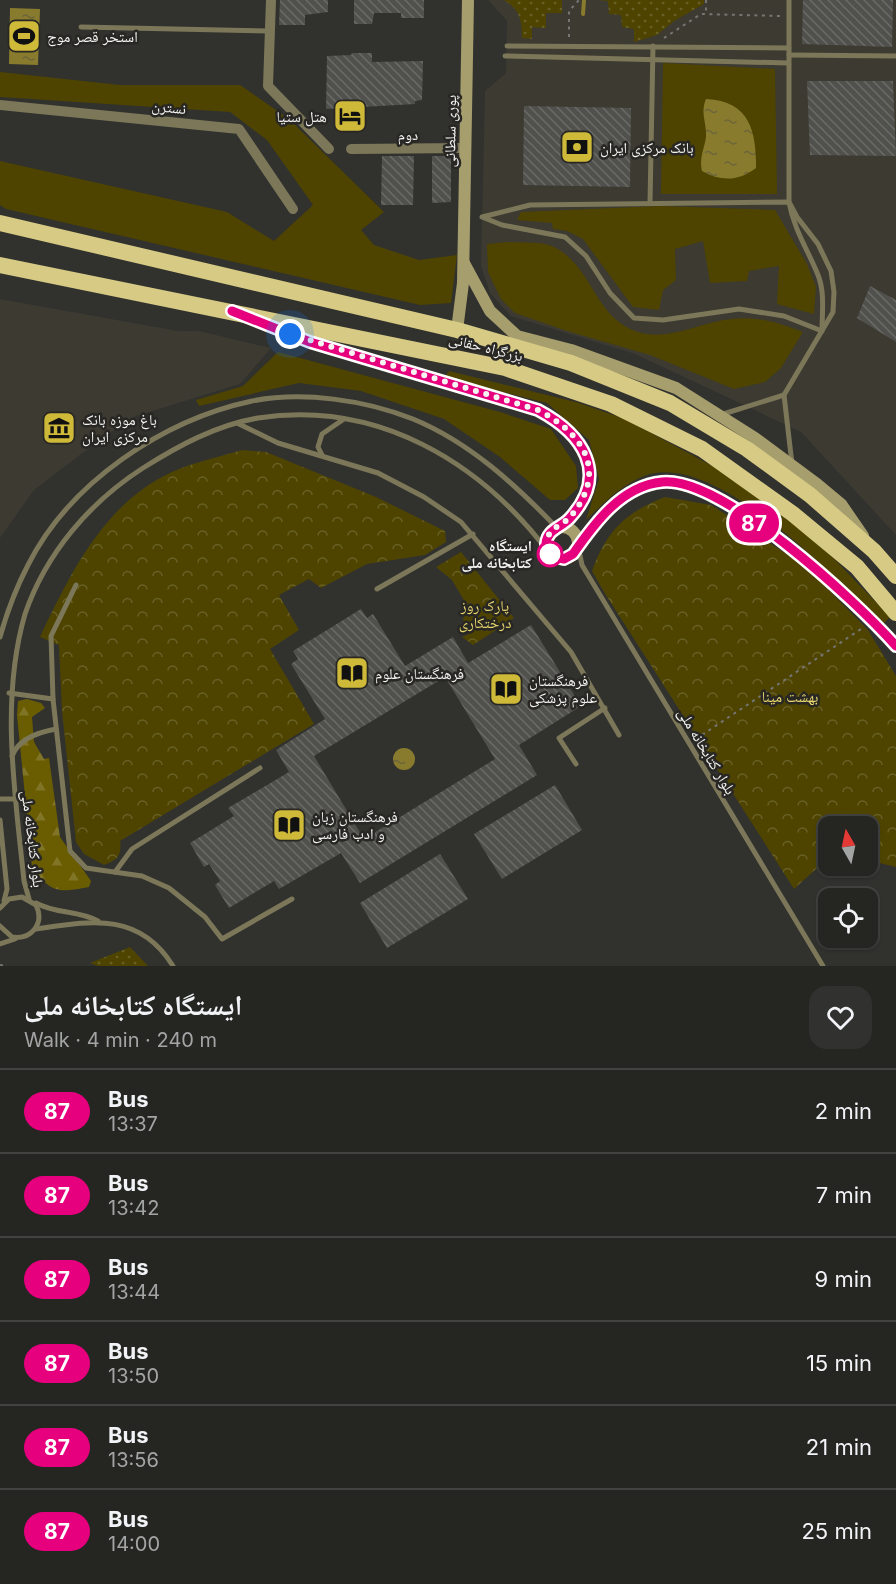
<!DOCTYPE html>
<meta charset="utf-8">
<style>
body{margin:0;font-family:Inter,"Noto Naskh Arabic",sans-serif;background:#31312f;color:#f1f3f6;height:100vh;display:flex;flex-direction:column;font-size:22px;white-space:nowrap}
*{box-sizing:border-box;margin:0}
p{font-size:20px;color:#a3a5a5}
.icon{flex:none;width:33px;height:33px;fill:none;stroke:currentColor;stroke-width:2;stroke-linecap:round;stroke-linejoin:round}
.map{position:relative;height:966px;overflow:hidden}
.panel{display:flex;flex-direction:column;background:#252522;flex:1}
.panel>*{flex:none}
.badge{padding:0 12px;border-radius:20px;font-size:21px;line-height:39px}
.needle{width:39px;rotate:351deg}
.buttons{position:absolute;left:818px;top:816px;display:grid;gap:12px}
.buttons a{display:grid;place-items:center;width:60px;height:60px;border-radius:12px;background:#252522;box-shadow:0 2px 4px #0004,0 0 0 2px #424240;font-size:30px}
.you{position:absolute;width:30px;height:30px;margin:-15px;border:4px solid #fff;border-radius:50%;background:#1a73e8;box-shadow:0 0 0 9px #1a73e833}
.map>.badge{position:absolute;translate:-50% -50%;box-shadow:0 0 0 3px #fff}
.round{display:grid;place-items:center;flex:none;width:63px;height:63px;border-radius:18px;background:#31312f}
.headline{display:flex;align-items:center;justify-content:space-between;height:102px;padding:0 24px}
h1{font-size:28px;font-weight:700;line-height:45px}
ul{padding:0;list-style:none}
li{display:flex;align-items:center;gap:18px;height:84px;padding:0 24px;border-top:2px solid #424240}
li div{flex:1}
li b{display:block;font-size:22px}
li em{font-style:normal}
li .badge{min-width:66px;font-weight:700;text-align:center}
.map>svg:first-child{display:block}
</style>
<div class="map">
<svg width="896" height="966" viewBox="0 0 896 966">
<defs>
<pattern id="grass-dots" width="8" height="8" patternUnits="userSpaceOnUse" patternTransform="scale(1.5)"><rect width="8" height="8" fill="#4e4400"/><path d="M2 2h.1M6 6h.1" fill="none" stroke="#686026" stroke-width="1.8" stroke-linecap="round"/></pattern>
<pattern id="forest-firs" width="22" height="20" patternUnits="userSpaceOnUse" patternTransform="scale(1.5)"><rect width="22" height="20" fill="#6a5c00"/><path d="M5 1l3.5 6h-7zM16 11l3.5 6h-7z" fill="#807426"/></pattern>
<pattern id="park-crowns" width="20" height="18" patternUnits="userSpaceOnUse" patternTransform="scale(1.5)"><rect width="20" height="18" fill="#4e4400"/><path d="M2 6a3 3 0 1 1 6 0M12 15a3 3 0 1 1 6 0" fill="none" stroke="#686026"/></pattern>
<pattern id="water-ripples" width="26" height="14" patternUnits="userSpaceOnUse" patternTransform="scale(1.5)"><rect width="26" height="14" fill="#887b2d"/><path d="M2 4q2-2 4 0t4 0M15 11q2-2 4 0t4 0" fill="none" stroke="#6c643a"/></pattern>
<pattern id="building-back-hatch" width="6" height="6" patternUnits="userSpaceOnUse" patternTransform="scale(1.5)"><rect width="6" height="6" fill="#50504c"/><path d="M-1 5l2 2M0 0l6 6M5-1l2 2" fill="none" stroke="#6a6a66"/></pattern>
</defs>
<rect width="100%" height="100%" fill="#31312e"/>
<g fill="#3c3a31">
<polygon points="488,0 896,0 896,535 801,432 635,354 511,316 490,293 481,266 485,91 506,73 507,21"/>
<polygon points="0,299 178,331 199,331 271,348 240,384 136,416 101,439 34,490 0,538"/>
</g>
<g fill="url(#grass-dots)">
<path d="M504 0H562V13H546V28L532 27V39L522 38C522 20 520 10 504 0Z"/>
<polygon points="599,0 704,0 704,4 674,21 657,35 634,42 634,29 622,27 621,15 609,14 608,1"/>
<polygon points="130,947 148,966 98,966 90,963"/>
</g>
<path fill="url(#forest-firs)" d="M27 699 41 703 45 708 32 717 34 742 44 759 49 758 60 837 91 881 89 887C58 893 51 893 32 867L17 715 18 701Z"/>
<g fill="url(#park-crowns)">
<path d="M242 450 266 452 376 497 445 531 446 542 425 555 367 564 321 588 309 579 279 595 299 630 270 649 314 724 120 841C122 856 117 860 104 865L84 854 76 842 62 711 59 645 40 637C70 574 104 503 172 472 194 462 219 457 242 450Z"/>
<path d="M665 497 711 505 804 565 868 630 896 676V867L867 860V826H828V858L794 889 604 592 592 571C607 530 625 513 665 497Z"/>
<polygon points="461,552 514,618 473,645 462,637 469,634 463,619 468,607 452,580 436,567"/>
</g>
<g fill="#4e4400">
<polygon points="663,63 775,69 777,194 661,194"/>
<polygon points="0,72 120,85 240,85 289,119 384,212 361,230 374,245 419,260 457,255 451,303 420,305 6,209 0,205 0,161 227,212 274,241 313,205 267,140 230,112 0,97"/>
<polygon points="660,206 775,210 807,264 816,287 814,314 777,304 779,266 749,271 747,281 710,283 703,241 675,249 676,280 663,290 659,310 633,307 583,239 567,231 553,229 552,223 517,220 521,212"/>
<path d="M508 242C521 243 542 241 554 247 593 266 594 318 638 332 670 342 701 321 732 319 758 316 780 323 803 332L781 368 765 382 734 389 650 355 567 331 515 313 501 299 488 272 487 244Z"/>
<polygon points="278,352 500,412 551,429 576,466 578,488 565,500 550,500 500,457 444,419 361,391 299,383 199,406 196,400 243,386"/>
<path d="M449 371 576 402 625 419 718 469 820 544 890 617 882 625C837 579 714 449 644 476 621 485 603 504 586 520L599 479 589 440 547 403 444 377Z"/>
</g>
<g fill="url(#water-ripples)">
<polygon points="10,8 40,9 38,65 9,64"/>
<path d="M706 99C750 101 756 131 756 168 739 181 721 182 702 171 699 158 704 150 706 137 707 123 700 113 706 99Z"/>
<circle cx="404" cy="759" r="11"/>
</g>
<g fill="none" stroke-linecap="round" stroke-linejoin="round">
<polyline stroke="#887b2d" stroke-width="4" points="583,14 584,0"/>
</g>
<g fill="url(#building-back-hatch)" fill-rule="evenodd">
<polygon points="280,0 328,0 328,12 305,15 305,25 279,25"/>
<polygon points="354,0 424,0 424,18 401,18 401,13 374,13 372,24 354,24"/>
<polygon points="803,0 893,0 892,47 802,44"/>
<polygon points="352,53 372,53 372,62 423,61 422,100 415,101 415,104 326,109 327,56 351,55"/>
<polygon points="807,81 893,81 896,156 810,155"/>
<polygon points="524,106 631,108 630,187 523,185"/>
<polygon points="382,156 414,156 413,205 381,205"/>
<polygon points="432,156 447,156 451,159 451,202 432,203"/>
<polygon points="870,286 896,300 896,342 857,318"/>
<path d="M361 609 367 618 373 614 405 666 453 637 468 663 531 625 581 706 519 745 537 775 360 883 341 853 279 889 274 881 229 908 215 885 220 881 209 864 204 867 190 843 234 816 228 808 289 772 276 750 325 719 291 664 298 659 293 651ZM445 677 495 759 364 839 314 756Z"/>
<polygon points="555,785 582,830 502,879 474,834"/>
<polygon points="440,854 468,899 387,948 360,903"/>
</g>
<g fill="none" stroke-linecap="round" stroke-linejoin="round">
<g stroke="#757573" stroke-width="2" stroke-dasharray="3 4.5" stroke-linecap="butt">
<polyline points="706,0 706,14"/>
<polyline points="569,37 569,11 579,0"/>
<polyline points="664,38 701,14 780,16"/>
<polyline points="696,739 861,629"/>
<polyline points="0,965 5,966"/>
</g>
<g stroke="#7c7759" stroke-width="5">
<polyline points="789,0 789,202 797,217 818,244 831,271 834,292 833,312 784,395 792,464"/>
<polyline points="81,27 270,31"/>
<polyline points="507,46 789,48"/>
<polyline points="789,55 896,56"/>
<polyline points="505,56 788,63"/>
<path d="M789 202C794 230 808 250 818 275 825 292 822 313 822 331L784 316 739 309 663 320 634 318 610 293 586 256 565 237 502 225 482 217 530 205Z"/>
<polyline points="650,203 653,46"/>
<polyline points="720,415 784,395"/>
<polyline points="239,424 278,443 378,473 424,497 461,522 571,652 619,735"/>
<polyline points="322,455 318,447 322,434 344,419"/>
<polyline points="578,546 582,565 823,966"/>
<polyline points="377,589 473,534"/>
<path d="M0 637C7 612 16 588 28 565 70 482 163 420 252 401 303 391 365 400 413 419 469 442 516 485 557 528"/>
<polyline points="9,693 53,699 70,851 86,868 142,876 169,888 205,917 222,939 292,899"/>
<polyline points="53,699 51,636 76,585"/>
<path d="M12 756C19 738 39 732 56 729"/>
<polyline points="576,764 559,738 605,708"/>
<polyline points="0,799 16,799"/>
<polyline points="0,820 7,889 4,901"/>
<polyline points="115,872 132,849 260,768"/>
<path d="M29 899 24 881C15 793 0 700 25 614 46 553 90 502 143 468 178 446 216 425 258 418 377 400 480 461 550 554"/>
<path d="M36 903C55 914 78 910 98 921"/>
<path d="M0 908 9 899 22 897 36 905C45 924 31 940 12 937L0 926"/>
<path d="M36 929C90 921 139 911 173 966"/>
<polyline points="0,944 15,939"/>
</g>
<g stroke="#7c7759" stroke-width="10">
<polyline points="271,0 268,86 329,149"/>
<polyline points="0,105 239,129 293,209"/>
<polyline points="351,149 465,148"/>
</g>
<g stroke="#a79e6e" stroke-width="12">
<polyline points="464,263 490,311 517,336 571,350 676,388 755,438 817,484 841,504 863,536"/>
<path d="M269 326 310 342 538 410C591 438 613 488 557 528"/>
<polyline points="457,330 463,283 468,0"/>
<circle cx="562" cy="543" r="16"/>
<path d="M578 545C601 518 622 489 659 482 718 472 857 602 896 646"/>
</g>
<g stroke="#d6ca84" stroke-width="16">
<polyline points="0,223 457,330 571,363 670,403 747,449 810,495 874,551 896,576"/>
<polyline points="0,265 505,368 611,404 702,449 793,514 857,567 896,613"/>
</g>
</g>
<g fill="none" stroke-linecap="round" stroke-linejoin="round">
<g stroke="#fff" stroke-width="14">
<path id="line" d="M232 311 310 342 538 410C583 434 610 474 570 518 561 528 547 529 546 544L554 557 564 559 573 554C594 524 621 486 662 482 722 476 856 601 896 646"/>
</g>
<use href="#line" stroke="#e6007e" stroke-width="9"/>
<path stroke="#f4f4f2" stroke-width="6" stroke-dasharray="0 10.8" d="M290 334 538 410C584 434 608 471 571 516 565 524 551 527 548 537 545 543 547 549 550 554"/>
</g>
<defs>
<g id="stadium-square" transform="scale(1.725)"><rect x="-9" y="-9" width="18" height="18" rx="4" fill="#ceb938" stroke="#282724"/><path d="M0-5a6.5 5 0 1 0 0 10a6.5 5 0 1 0 0-10ZM-3.5-1.8h7v3.6h-7Z" fill="#111"/></g>
<g id="hotel-square" transform="scale(1.725)"><rect x="-9" y="-9" width="18" height="18" rx="4" fill="#ceb938" stroke="#282724"/><path d="M-6-4.5h1.5V1H6V5H4.5V3h-9V5H-6ZM-4 0a1.8 1.8 0 1 1 3.6 0ZM.5 0V-2.5h3Q6-2.5 6 0Z" fill="#111"/></g>
<g id="bank-square" transform="scale(1.725)"><rect x="-9" y="-9" width="18" height="18" rx="4" fill="#ceb938" stroke="#282724"/><path d="M-6-4H6V4H-6ZM0-2.3a2.3 2.3 0 1 0 0 4.6a2.3 2.3 0 1 0 0-4.6Z" fill="#111"/></g>
<g id="museum-square" transform="scale(1.725)"><rect x="-9" y="-9" width="18" height="18" rx="4" fill="#ceb938" stroke="#282724"/><path d="M0-6L6-3V-2H-6V-3ZM-5-1h2V3h-2ZM-1-1h2V3h-2ZM3-1h2V3H3ZM-6 4H6V6H-6Z" fill="#111"/></g>
<g id="library-square" transform="scale(1.725)"><rect x="-9" y="-9" width="18" height="18" rx="4" fill="#ceb938" stroke="#282724"/><path d="M-6-4Q-3-5.5-.7-3.5V5Q-3 3-6 4ZM6-4Q3-5.5 .7-3.5V5Q3 3 6 4Z" fill="#111"/></g>
</defs>
<g fill-rule="evenodd">
<use href="#stadium-square" x="24" y="36"/>
<use href="#hotel-square" x="350" y="116"/>
<use href="#bank-square" x="577" y="147"/>
<use href="#museum-square" x="59" y="428"/>
<use href="#library-square" x="352" y="673"/>
<use href="#library-square" x="506" y="689"/>
<use href="#library-square" x="289" y="825"/>
</g>
<circle fill="#fff" stroke="#e6007e" stroke-width="3" cx="550" cy="554" r="12"/>
<g text-anchor="middle" dominant-baseline="central" stroke-width="5" stroke-linejoin="round" paint-order="stroke">
<g font-size="15" fill="#f4f4f2" stroke="#282724" text-anchor="start">
<text x="47" y="36">استخر قصر موج</text>
<text x="327" y="116" text-anchor="end">هتل ستیا</text>
<text x="600" y="147">بانک مرکزی ایران</text>
<text x="82" y="419">باغ موزه بانک<tspan x="82" dy="17">مرکزی ایران</tspan></text>
<text x="375" y="673">فرهنگستان علوم</text>
<text x="529" y="680">فرهنگستان<tspan x="529" dy="17">علوم پزشکی</tspan></text>
<text x="312" y="816">فرهنگستان زبان<tspan x="312" dy="17">و ادب فارسی</tspan></text>
</g>
<g font-size="15" fill="#f4f4f2" stroke="#282724">
<text transform="translate(169 107) rotate(6)">نسترن</text>
<text transform="translate(450 131) rotate(-89)">پوری سلطانی</text>
<text x="408" y="134">دوم</text>
<text transform="translate(486 347) rotate(14)">بزرگراه حقانی</text>
<text transform="translate(707 751) rotate(59)">بلوار کتابخانه ملی</text>
<text transform="translate(33 839) rotate(83)">بلوار کتابخانه ملی</text>
</g>
<g font-size="15" font-weight="bold" fill="#f4f4f2" stroke="#282724" text-anchor="end">
<text x="532" y="545">ایستگاه<tspan x="532" dy="17">کتابخانه ملی</tspan></text>
</g>
<g font-size="15" fill="#ead86e" stroke="#282724">
<text x="485" y="605">پارک روز<tspan x="485" dy="17">درختکاری</tspan></text>
<text x="790" y="696">بهشت مينا</text>
</g>
</g>
</svg>
<div class="buttons">
<a><svg class="needle" viewBox="-14 -14 28 28"><path d="M0-13l5 13h-10z" fill="#e53935"/><path d="M0 13l5-13h-10z" fill="#a3a5a5"/></svg></a>
<a><svg class="icon" aria-label="locate" viewBox="0 0 24 24"><circle cx="12" cy="12" r="6"/><path d="M12 2v4M12 18v4M2 12h4M18 12h4"/></svg></a>
</div>
<div class="you" style="left:290px;top:334px"></div>
<b class="badge" style="left:754px;top:523px;background:#e6007e;color:#fff">87</b>
</div>
<section class="panel">
<div class="headline"><div><h1>ایستگاه کتابخانه ملی</h1><p>Walk · 4 min · 240 m</p></div><a class="round"><svg class="icon" aria-label="heart" viewBox="0 0 24 24"><path d="M12 20l-8-8c-3-5 5-10 8-4 3-6 11-1 8 4z"/></svg></a></div>
<ul>
<li><span class="badge" style="background:#e6007e;color:#fff">87</span><div><b>Bus</b><p>13:37</p></div><em>2 min</em></li>
<li><span class="badge" style="background:#e6007e;color:#fff">87</span><div><b>Bus</b><p>13:42</p></div><em>7 min</em></li>
<li><span class="badge" style="background:#e6007e;color:#fff">87</span><div><b>Bus</b><p>13:44</p></div><em>9 min</em></li>
<li><span class="badge" style="background:#e6007e;color:#fff">87</span><div><b>Bus</b><p>13:50</p></div><em>15 min</em></li>
<li><span class="badge" style="background:#e6007e;color:#fff">87</span><div><b>Bus</b><p>13:56</p></div><em>21 min</em></li>
<li><span class="badge" style="background:#e6007e;color:#fff">87</span><div><b>Bus</b><p>14:00</p></div><em>25 min</em></li>
</ul>
</section>
